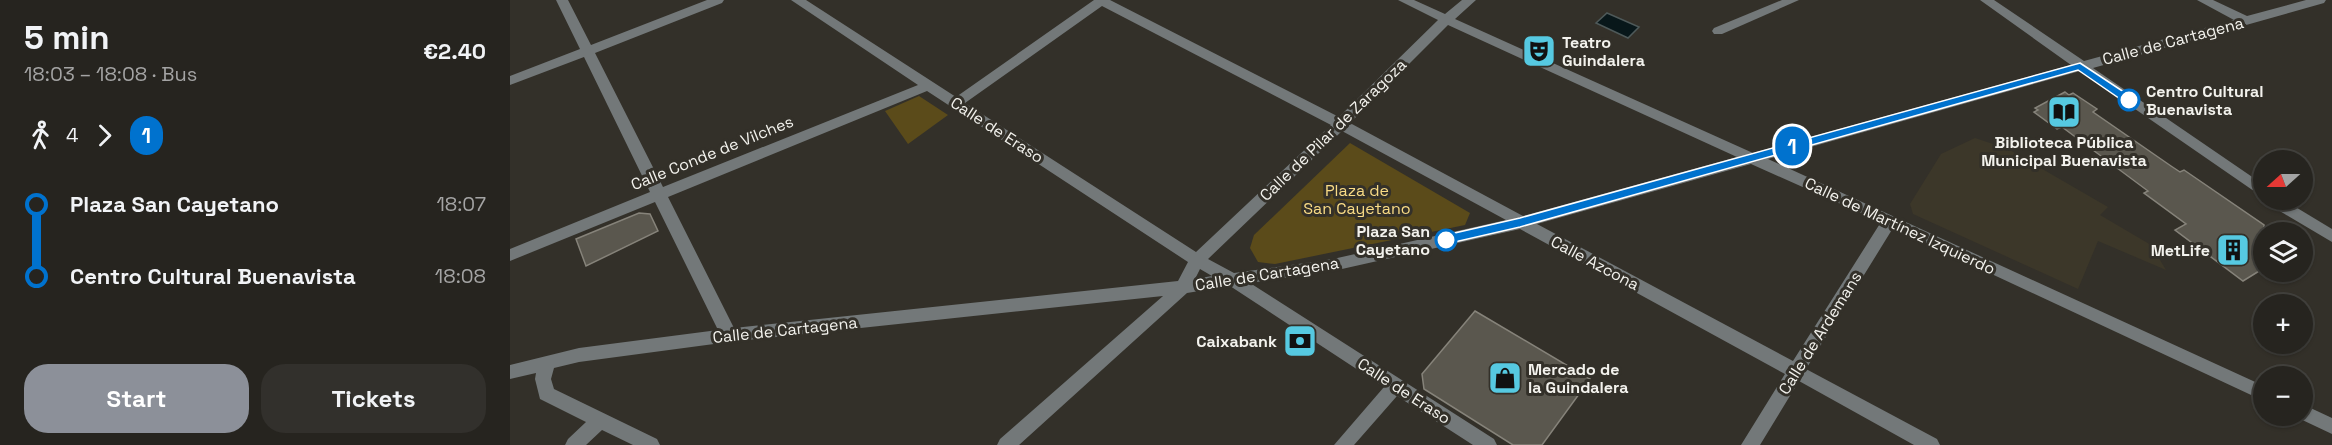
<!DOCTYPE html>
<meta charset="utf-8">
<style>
body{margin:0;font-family:"Space Grotesk",sans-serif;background:#32302c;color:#f1f3f6;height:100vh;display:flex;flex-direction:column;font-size:22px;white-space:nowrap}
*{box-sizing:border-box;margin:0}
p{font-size:20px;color:#a4a4a4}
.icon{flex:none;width:33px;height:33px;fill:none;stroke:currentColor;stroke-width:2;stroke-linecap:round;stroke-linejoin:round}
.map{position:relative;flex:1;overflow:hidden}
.panel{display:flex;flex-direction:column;background:#26241f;width:510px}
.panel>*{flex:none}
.badge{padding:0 12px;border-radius:20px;font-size:21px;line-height:39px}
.needle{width:39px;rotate:249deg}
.controls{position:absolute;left:1743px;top:150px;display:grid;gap:12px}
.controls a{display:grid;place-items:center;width:60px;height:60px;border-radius:50%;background:#26241f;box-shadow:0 2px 4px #0004,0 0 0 2px #42413d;font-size:30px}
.map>.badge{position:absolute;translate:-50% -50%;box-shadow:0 0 0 3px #fff}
.legs{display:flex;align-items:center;gap:9px;height:66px;padding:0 24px;font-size:20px}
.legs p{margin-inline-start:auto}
.head{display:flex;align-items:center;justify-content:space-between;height:102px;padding:0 24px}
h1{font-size:33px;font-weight:700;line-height:45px}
.primary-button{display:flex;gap:12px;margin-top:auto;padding:12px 24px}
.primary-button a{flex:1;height:69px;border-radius:24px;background:#8c9099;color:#fff;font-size:24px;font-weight:700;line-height:69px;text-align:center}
.primary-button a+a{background:#32302c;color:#f1f3f6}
ul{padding:0 24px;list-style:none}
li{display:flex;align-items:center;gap:21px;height:72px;font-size:22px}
li i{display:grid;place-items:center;width:9px;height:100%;margin:0 8px;background:currentColor}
li i::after{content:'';width:15px;height:15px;margin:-8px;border:4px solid;border-radius:50%;background:#26241f}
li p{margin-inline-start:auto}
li:first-child i{background:linear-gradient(#0000 50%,currentColor 0)}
li:last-child i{background:linear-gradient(currentColor 50%,#0000 0)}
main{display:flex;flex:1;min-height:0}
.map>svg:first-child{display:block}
</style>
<main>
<section class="panel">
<div class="head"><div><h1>5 min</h1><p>18:03 – 18:08 · Bus</p></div><b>€2.40</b></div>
<div class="legs"><svg class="icon" aria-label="walk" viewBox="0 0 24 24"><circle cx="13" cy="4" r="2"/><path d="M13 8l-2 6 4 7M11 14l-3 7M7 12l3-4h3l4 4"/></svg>4<svg class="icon" aria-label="forward" viewBox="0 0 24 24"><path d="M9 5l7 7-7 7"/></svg><b class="badge" style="background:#0072ce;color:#fff">1</b></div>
<ul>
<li><i style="color:#0072ce"></i><b>Plaza San Cayetano</b><p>18:07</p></li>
<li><i style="color:#0072ce"></i><b>Centro Cultural Buenavista</b><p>18:08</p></li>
</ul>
<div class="primary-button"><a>Start</a><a>Tickets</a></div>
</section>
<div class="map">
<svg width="1822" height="445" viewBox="0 0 1822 445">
<rect width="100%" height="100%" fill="#333029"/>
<polygon fill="#3c3729" points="1465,138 1498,149 1598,207 1590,215 1641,245 1656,270 1588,241 1568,289 1403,214 1400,204 1431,154"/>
<g fill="#5b4b1a">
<polygon points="409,96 438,115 398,144 375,111"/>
<polygon points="840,143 960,213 955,225 765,264 748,262 740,248 744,235"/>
</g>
<polygon fill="#08171a" stroke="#4e5959" stroke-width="1.5" points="1097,13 1129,27 1118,38 1086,23"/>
<g fill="#5a574e" stroke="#86837a" stroke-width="1.5">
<polygon points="1555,92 1559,95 1563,93 1587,109 1583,112 1661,166 1670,172 1674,170 1754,225 1754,268 1733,281 1665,230 1676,224 1634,193 1638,191 1552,127 1547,129 1524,112 1528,110 1525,108"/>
<polygon points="129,213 140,214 148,231 76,266 66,239"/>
<polygon points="965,311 1080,379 1032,445 1003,445 914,389 912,374"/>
</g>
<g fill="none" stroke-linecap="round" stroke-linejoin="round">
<g fill="#737879" fill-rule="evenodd">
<path d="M46 0H58L81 45 197 0H214L212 3 85 53 153 187 408 85 281 0H296L446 97 584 0H600L829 117 928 20 888 0H904L935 14 952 0H966L945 19 1243 153 1561 65 1470 0H1484L1574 61 1724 20 1687 0H1703L1737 16 1796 0H1816L1814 3 1583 68 1754 185V198L1570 71 1258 159 1754 386V401L1383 228 1296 369 1427 439 1430 445H1404L1289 381 1250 445H1231L1275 374 1010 229 823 271 740 283 984 439 987 445H963L887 396 844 445H824L874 387 720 286 677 293 509 445H487L490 439 653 296 219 342 69 362 44 368 41 379 44 389 147 439 150 445H123L92 430 76 445H55L58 439 76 422 30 399 25 379 26 373 0 379V365L69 348 208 330 145 202 0 261V249L140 192 74 57 0 85V76L70 49ZM592 6 821 125 686 252 455 103ZM938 25 1227 157 1013 216 840 123ZM417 91 678 262 668 281 224 328 158 197ZM832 131 996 220 823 259 724 273 698 259ZM1241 164 1371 222 1283 361 1027 224ZM690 269 702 276 685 279Z"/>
<polygon points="1272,0 1289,0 1212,34 1204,34 1202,31 1204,28"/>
<polygon points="1756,200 1774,200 1822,229 1822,242 1758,204"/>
<polygon points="1792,404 1822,418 1822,434 1786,417 1785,416 1792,416"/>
</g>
</g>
<polygon fill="#0072ce" stroke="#fff" stroke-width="1.5" points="1570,63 1623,98 1623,103 1616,103 1568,70 1010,227 936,244 930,240 936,235 1010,218"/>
<defs>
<g id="theatre-square" transform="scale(1.725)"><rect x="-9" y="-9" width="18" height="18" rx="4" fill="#56c9e1" stroke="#333029"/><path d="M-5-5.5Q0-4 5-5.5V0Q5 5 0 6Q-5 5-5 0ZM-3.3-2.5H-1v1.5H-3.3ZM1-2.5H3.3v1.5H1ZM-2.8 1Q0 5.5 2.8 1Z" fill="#111"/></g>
<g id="library-square" transform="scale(1.725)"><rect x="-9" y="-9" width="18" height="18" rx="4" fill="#56c9e1" stroke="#333029"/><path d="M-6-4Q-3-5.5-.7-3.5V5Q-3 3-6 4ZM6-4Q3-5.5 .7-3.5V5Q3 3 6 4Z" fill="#111"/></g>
<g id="building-square" transform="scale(1.725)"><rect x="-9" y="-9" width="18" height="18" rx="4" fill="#56c9e1" stroke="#333029"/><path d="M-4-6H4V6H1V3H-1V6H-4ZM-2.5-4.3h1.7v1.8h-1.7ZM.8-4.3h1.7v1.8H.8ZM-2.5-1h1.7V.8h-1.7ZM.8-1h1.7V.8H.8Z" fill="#111"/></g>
<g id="bank-square" transform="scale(1.725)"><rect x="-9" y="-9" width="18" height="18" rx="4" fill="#56c9e1" stroke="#333029"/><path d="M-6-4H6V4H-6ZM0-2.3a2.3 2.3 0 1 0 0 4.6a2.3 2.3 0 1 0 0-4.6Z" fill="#111"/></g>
<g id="shop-square" transform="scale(1.725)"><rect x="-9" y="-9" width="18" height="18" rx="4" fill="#56c9e1" stroke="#333029"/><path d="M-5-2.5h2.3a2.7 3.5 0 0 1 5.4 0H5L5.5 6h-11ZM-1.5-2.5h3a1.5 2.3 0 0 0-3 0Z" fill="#111"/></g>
</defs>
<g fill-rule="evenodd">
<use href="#theatre-square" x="1029" y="51"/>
<use href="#library-square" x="1554" y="112"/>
<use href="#building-square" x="1723" y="250"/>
<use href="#bank-square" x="790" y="341"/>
<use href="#shop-square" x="995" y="378"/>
</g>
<g fill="#fff" stroke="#0072ce" stroke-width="3">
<circle cx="1619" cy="100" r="10"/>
<circle cx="936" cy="240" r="10"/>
</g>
<g text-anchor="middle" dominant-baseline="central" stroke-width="6" stroke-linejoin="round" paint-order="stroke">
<g font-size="16" fill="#f3f2ed" stroke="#333029">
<text transform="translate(1663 41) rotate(-15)">Calle de Cartagena</text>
<text transform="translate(487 130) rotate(33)">Calle de Eraso</text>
<text transform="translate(823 130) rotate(-44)">Calle de Pilar de Zaragoza</text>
<text transform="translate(202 153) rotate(-22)">Calle Conde de Vilches</text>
<text transform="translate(1390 226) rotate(25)">Calle de Martínez Izquierdo</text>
<text transform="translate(1085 263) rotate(28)">Calle Azcona</text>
<text transform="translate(757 274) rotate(-9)">Calle de Cartagena</text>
<text transform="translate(275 330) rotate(-6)">Calle de Cartagena</text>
<text transform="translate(1310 333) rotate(-58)">Calle de Ardemans</text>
<text transform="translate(894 391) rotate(33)">Calle de Eraso</text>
</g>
<g font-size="16" font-weight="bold" fill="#f3f2ed" stroke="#333029" text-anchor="start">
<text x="1052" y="42">Teatro<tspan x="1052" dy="18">Guindalera</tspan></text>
<text x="1554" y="142" text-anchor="middle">Biblioteca Pública<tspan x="1554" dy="18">Municipal Buenavista</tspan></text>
<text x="1700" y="250" text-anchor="end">MetLife</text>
<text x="767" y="341" text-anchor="end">Caixabank</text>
<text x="1018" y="369">Mercado de<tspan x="1018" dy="18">la Guindalera</tspan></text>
</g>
<g font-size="16" font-weight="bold" fill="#f3f2ed" stroke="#333029" text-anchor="start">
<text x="1636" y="91">Centro Cultural<tspan x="1636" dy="18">Buenavista</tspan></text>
<text x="920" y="231" text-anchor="end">Plaza San<tspan x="920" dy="18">Cayetano</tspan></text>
</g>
<g font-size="16" fill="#f9db85" stroke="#333029">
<text x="847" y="190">Plaza de<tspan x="847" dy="18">San Cayetano</tspan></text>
</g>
</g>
</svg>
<div class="controls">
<a><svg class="needle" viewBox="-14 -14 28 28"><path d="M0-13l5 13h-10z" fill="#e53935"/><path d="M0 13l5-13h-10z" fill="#a4a4a4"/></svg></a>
<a><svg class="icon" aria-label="layers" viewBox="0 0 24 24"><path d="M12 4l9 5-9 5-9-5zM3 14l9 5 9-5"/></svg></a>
<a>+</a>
<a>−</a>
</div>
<b class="badge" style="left:1282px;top:146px;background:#0072ce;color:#fff">1</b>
</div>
</main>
